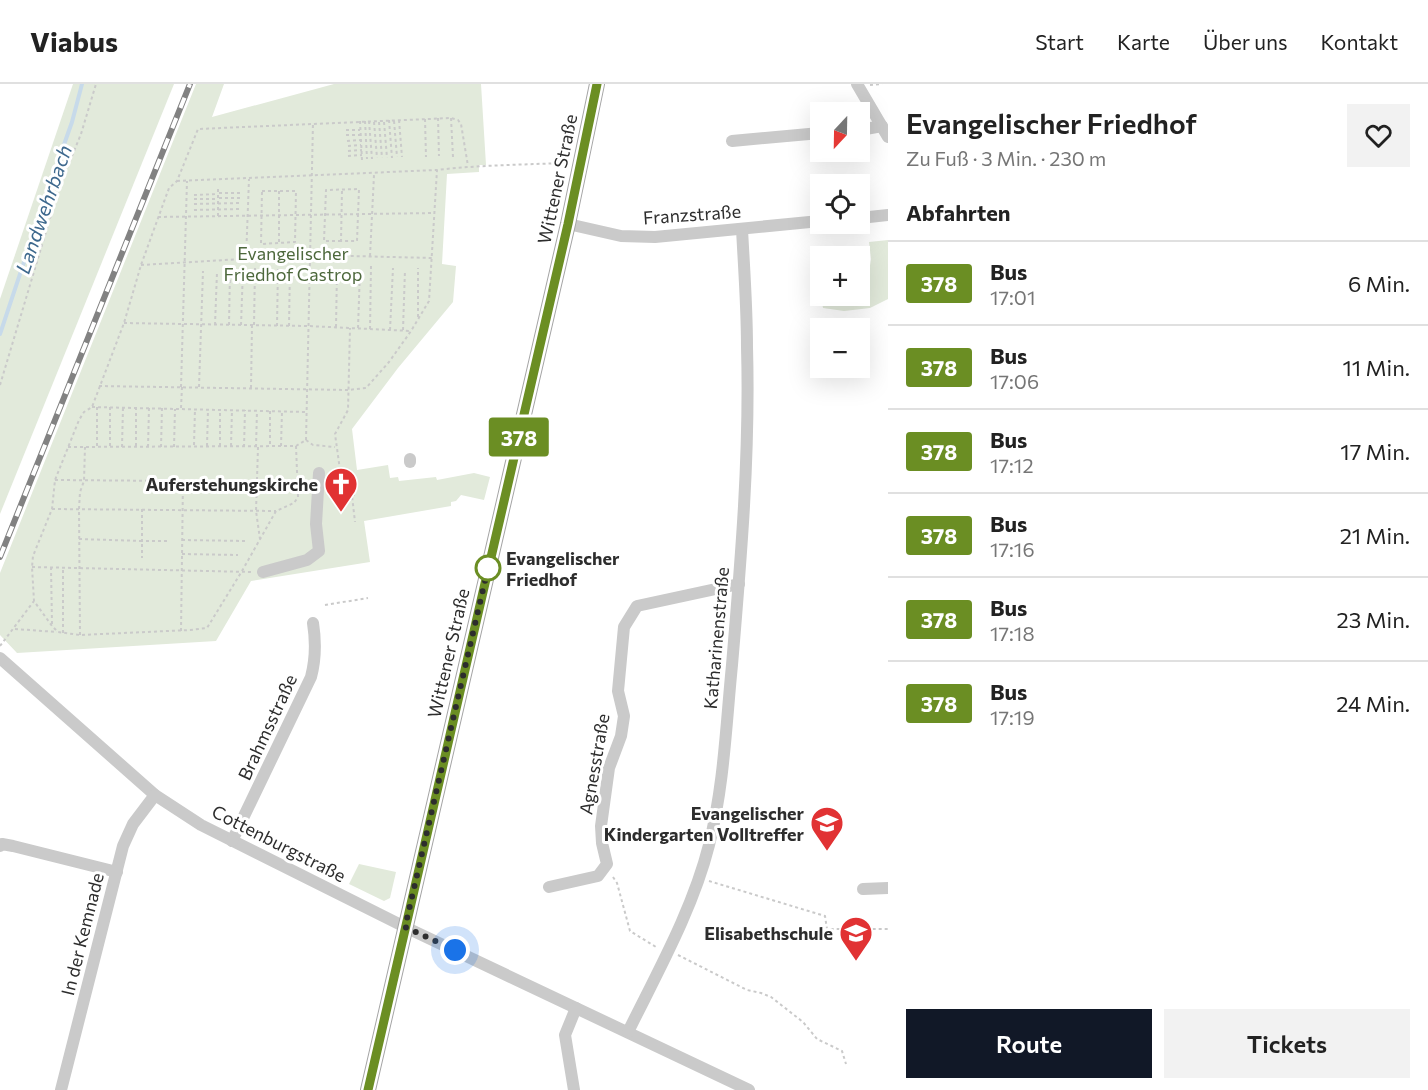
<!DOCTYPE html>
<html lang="de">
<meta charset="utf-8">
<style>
body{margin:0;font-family:Commissioner,sans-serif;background:#f2f2f2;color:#222;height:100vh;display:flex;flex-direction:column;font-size:22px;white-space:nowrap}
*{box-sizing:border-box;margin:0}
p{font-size:20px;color:#767676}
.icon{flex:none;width:33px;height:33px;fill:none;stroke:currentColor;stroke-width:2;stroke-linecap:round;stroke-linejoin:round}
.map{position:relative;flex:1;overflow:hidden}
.panel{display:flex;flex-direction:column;background:#fff;width:540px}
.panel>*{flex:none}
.badge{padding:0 12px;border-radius:4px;font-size:21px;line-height:39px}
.needle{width:39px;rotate:202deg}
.buttons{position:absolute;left:810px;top:18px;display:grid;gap:12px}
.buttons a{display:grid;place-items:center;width:60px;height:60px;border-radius:0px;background:#fff;box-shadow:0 6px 24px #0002;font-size:30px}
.you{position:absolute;width:30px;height:30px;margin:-15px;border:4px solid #fff;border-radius:50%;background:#1a73e8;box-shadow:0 0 0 9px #1a73e833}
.map>.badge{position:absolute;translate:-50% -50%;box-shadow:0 0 0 3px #fff}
h2{padding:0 18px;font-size:22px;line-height:54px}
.round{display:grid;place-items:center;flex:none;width:63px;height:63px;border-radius:0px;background:#f2f2f2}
.head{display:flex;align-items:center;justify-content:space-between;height:102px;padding:0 18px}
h1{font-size:28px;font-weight:600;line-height:45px}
.button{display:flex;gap:12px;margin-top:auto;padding:12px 18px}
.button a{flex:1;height:69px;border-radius:0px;background:#111827;color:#fff;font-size:24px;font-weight:600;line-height:69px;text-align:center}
.button a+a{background:#f2f2f2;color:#222}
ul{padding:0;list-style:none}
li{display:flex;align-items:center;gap:18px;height:84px;padding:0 18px;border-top:2px solid #e0e0e0}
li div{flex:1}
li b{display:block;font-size:22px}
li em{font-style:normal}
li .badge{min-width:66px;font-weight:700;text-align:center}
header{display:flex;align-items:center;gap:36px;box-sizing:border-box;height:84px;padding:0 30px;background:#fff;border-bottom:2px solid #e0e0e0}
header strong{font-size:28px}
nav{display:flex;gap:33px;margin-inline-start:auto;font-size:21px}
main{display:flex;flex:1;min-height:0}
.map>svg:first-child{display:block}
</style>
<header>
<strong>Viabus</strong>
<nav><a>Start</a><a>Karte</a><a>Über uns</a><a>Kontakt</a></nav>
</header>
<main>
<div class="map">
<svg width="888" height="1006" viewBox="0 0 888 1006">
<rect width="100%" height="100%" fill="#fff"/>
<g fill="#e2eadb">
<polygon points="73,0 174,0 0,430 0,215"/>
<polygon points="196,0 224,0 212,33 334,0 481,0 486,81 479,81 479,88 447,90 442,180 456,182 453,218 398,284 352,345 357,386 388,381 390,394 398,393 399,397 436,393 437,396 474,389 490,393 484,416 461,411 456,417 451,418 451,422 364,437 370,478 251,497 216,557 17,569 0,551 0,489"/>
<polygon points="888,156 888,215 870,224 844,227 823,224 821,212 860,212 860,196 868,195 871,175 869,158"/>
<polygon points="359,780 396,788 390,814 384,817 349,800"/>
</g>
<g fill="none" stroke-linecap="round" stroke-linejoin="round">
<polyline stroke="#c7daea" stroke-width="4" points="0,250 50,100 72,38 82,0"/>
<g stroke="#cacaca" stroke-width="2" stroke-dasharray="3 3" stroke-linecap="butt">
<polyline points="870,1 882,0"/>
<polyline points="438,34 439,72"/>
<polyline points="451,34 453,73"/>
<polyline points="425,35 426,73"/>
<polyline points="389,36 392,74"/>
<polyline points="399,36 402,73"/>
<polyline points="360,37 362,76"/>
<polyline points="365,37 367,75"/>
<polyline points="369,37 372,75"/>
<polyline points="394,37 397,73"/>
<polyline points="374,38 377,74"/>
<polyline points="379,38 382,74"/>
<polyline points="384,38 387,74"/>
<polyline points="346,46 360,46"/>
<polyline points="346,51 361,51"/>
<polyline points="347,57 361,56"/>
<polyline points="348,62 361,61"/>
<polyline points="348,67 362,66"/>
<polyline points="348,72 362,71"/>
<path d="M177 97 437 86C478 81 519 81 560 79L566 80"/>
<polygon points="262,107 296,107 295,158 261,160"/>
<polyline points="219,109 240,109"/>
<polyline points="194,111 218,110"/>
<polyline points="219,114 240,114"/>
<polyline points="194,115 218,115"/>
<polyline points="194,120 240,119"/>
<polyline points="194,126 239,125"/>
<polyline points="218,132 218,104"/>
<polyline points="158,133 434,129"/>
<polyline points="341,157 324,157 326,106 359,105 357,157 341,157 342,106"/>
<polyline points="279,158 279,107"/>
<polyline points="370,172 374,91"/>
<polyline points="246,175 249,95"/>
<polyline points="141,181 310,171 432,174"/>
<polyline points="418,233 418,184"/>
<polyline points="124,239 308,242 411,247"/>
<polyline points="215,241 217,188"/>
<polyline points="229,241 230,186"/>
<polyline points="241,241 243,185"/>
<polyline points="254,241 255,184"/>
<polyline points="277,242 278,183"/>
<polyline points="289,242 290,182"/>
<polyline points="336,243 337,187"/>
<polyline points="358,244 360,187"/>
<polyline points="370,245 371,182"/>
<polyline points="390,246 393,184"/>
<polyline points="403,246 405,186"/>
<polyline points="0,301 60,101 81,50 96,0"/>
<polyline points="99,302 348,306 366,304 389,278 411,247 429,217 437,86"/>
<polyline points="181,303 187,97"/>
<polyline points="199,303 203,187"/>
<polyline points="251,304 252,241"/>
<polyline points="92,323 305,328"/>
<polyline points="181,324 182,303"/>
<polyline points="270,327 270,363"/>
<polyline points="306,356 313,39"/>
<polyline points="306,356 313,361 335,363"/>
<polyline points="194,361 195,325"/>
<polyline points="97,362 97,323"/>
<polyline points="110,362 110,323"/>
<polyline points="136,362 136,324"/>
<polyline points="207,362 208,326"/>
<polyline points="220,362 220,326"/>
<polyline points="231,362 232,326"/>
<polyline points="281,362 282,327"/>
<polyline points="296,362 298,413 294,419 276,427 242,487 207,544 190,546 80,551 58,548 52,542 34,517 32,483 33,472 52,425 55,396 79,336 84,328 92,323 124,239 141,181 169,104 177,97 198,45 451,34 458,36 461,40 468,82"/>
<polyline points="68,363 296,362 306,356"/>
<polyline points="122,363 123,323"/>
<polyline points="148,363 149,324"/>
<polyline points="161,363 162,324"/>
<polyline points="174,363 175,325"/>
<polyline points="244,363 245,326"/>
<polyline points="256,363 257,327"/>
<polyline points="258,363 256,427 260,455"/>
<polyline points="349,385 354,411 352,412 355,438"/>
<polyline points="340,386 335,350 348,326 350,244"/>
<polyline points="334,387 337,406"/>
<polyline points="55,396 297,398"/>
<polyline points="349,408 350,408 350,395"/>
<polyline points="52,425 276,427"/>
<polyline points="142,425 142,457 170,457"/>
<polyline points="79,455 142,457 142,474"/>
<polyline points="182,456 246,457"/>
<polyline points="182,470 238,471"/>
<polyline points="32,483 251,488"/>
<polyline points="51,483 52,540"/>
<polyline points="325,521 368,514"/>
<polyline points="15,545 57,548"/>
<polyline points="181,547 183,397"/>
<polyline points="63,549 63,483"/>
<polyline points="80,551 79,425 80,408 84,397 85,363"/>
<polyline points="0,562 34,517"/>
<polyline points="613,793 617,799 630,847 656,863"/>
<polyline points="709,797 825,832 827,845 888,845"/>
<polyline points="678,871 747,906 761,909 771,913 803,938 817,955 842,967 846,980"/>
</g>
<g stroke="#cacaca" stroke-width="12">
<polyline points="857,0 888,53"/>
<polyline points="860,46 882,42"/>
<polyline points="732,57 820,49"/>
<polyline points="860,134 888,131"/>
<polyline points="568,140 621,152 655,153 820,137"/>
<polyline points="410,375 410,378"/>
<polyline points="263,488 307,476 319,467 316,440 319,389"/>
<polyline points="0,574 155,711 201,741 405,843 749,1006"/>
<path d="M232 757 311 593C316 574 316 558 313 539"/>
<polyline points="0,762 2,760 13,762 117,788"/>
<polyline points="549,803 598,792 607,780 602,759 601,742 609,684 621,652 624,632 618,607 624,543 637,522 739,500"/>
<polyline points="863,805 888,804"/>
<path d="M628 948C657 889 693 825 709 761 724 702 726 641 732 581 741 475 750 369 747 263 747 223 744 184 742 145"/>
<polyline points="61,1006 123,762 133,740 155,711"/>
<polyline points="574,1006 565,951 576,924"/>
</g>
<polyline stroke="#a5a5a5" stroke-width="16" points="368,1006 568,140 597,0"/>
<g stroke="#828282" stroke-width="6">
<polyline id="rail" points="0,473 190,0"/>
</g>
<use href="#rail" stroke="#fff" stroke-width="4" stroke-dasharray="11" stroke-linecap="butt"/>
</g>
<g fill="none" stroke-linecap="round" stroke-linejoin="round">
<g stroke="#fff" stroke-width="14">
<polyline id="line" points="368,1006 568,140 597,0"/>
</g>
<use href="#line" stroke="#6b8e23" stroke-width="9"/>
<polyline stroke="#2d2d2d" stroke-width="6" stroke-dasharray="0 10.8" points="455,866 405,843 488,484"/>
</g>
<defs>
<g id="church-pin" transform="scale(1.725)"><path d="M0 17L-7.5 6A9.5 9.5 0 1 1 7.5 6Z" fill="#e13233" stroke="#fff"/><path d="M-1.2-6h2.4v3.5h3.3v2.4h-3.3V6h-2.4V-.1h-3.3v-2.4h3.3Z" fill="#fff"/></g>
<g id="school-pin" transform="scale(1.725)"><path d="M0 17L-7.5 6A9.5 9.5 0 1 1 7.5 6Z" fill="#e13233" stroke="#fff"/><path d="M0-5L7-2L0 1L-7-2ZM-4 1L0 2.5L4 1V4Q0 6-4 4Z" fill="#fff"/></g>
</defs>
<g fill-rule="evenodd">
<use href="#church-pin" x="341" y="400"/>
<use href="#school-pin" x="827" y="739"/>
<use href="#school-pin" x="856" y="849"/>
</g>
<circle fill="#fff" stroke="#6b8e23" stroke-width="3" cx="488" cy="484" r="12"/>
<g text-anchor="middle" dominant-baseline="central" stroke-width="6" stroke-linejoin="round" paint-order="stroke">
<g font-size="18" fill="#2d2d2d" stroke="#fff">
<text transform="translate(557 95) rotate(-78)">Wittener Straße</text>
<text transform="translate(692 130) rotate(-4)">Franzstraße</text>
<text transform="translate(716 554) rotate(-85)">Katharinenstraße</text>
<text transform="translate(448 569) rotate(-77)">Wittener Straße</text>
<text transform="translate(267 643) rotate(-65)">Brahmsstraße</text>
<text transform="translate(594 680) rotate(-80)">Agnesstraße</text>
<text transform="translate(279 759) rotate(27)">Cottenburgstraße</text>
<text transform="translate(82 850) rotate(-76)">In der Kemnade</text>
</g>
<g font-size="18" fill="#4d683c" stroke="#fff">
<text x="293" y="169">Evangelischer<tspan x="293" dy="21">Friedhof Castrop</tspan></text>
</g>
<g font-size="18" font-weight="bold" fill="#2d2d2d" stroke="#fff" text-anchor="end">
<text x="318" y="400">Auferstehungskirche</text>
<text x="804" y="729">Evangelischer<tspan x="804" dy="21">Kindergarten Volltreffer</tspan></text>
<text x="833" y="849">Elisabethschule</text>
</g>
<g font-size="18" font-weight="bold" fill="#2d2d2d" stroke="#fff" text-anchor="start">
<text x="506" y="474">Evangelischer<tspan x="506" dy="21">Friedhof</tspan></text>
</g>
<g font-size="20" font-style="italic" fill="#3d688d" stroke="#fff">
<text transform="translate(43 125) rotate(-71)">Landwehrbach</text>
</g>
</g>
</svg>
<div class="buttons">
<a><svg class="needle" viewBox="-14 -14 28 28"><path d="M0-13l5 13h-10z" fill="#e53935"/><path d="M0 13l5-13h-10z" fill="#767676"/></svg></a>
<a><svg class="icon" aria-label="locate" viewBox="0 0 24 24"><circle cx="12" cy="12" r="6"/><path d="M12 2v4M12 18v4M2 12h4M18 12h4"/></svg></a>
<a>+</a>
<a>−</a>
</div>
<div class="you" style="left:455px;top:866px"></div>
<b class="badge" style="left:519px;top:353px;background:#6b8e23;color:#fff">378</b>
</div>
<section class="panel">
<div class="head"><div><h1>Evangelischer Friedhof</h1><p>Zu Fuß · 3 Min. · 230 m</p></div><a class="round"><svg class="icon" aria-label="heart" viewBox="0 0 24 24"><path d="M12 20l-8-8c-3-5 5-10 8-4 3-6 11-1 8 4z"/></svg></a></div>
<h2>Abfahrten</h2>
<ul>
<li><span class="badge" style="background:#6b8e23;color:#fff">378</span><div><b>Bus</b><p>17:01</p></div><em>6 Min.</em></li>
<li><span class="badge" style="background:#6b8e23;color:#fff">378</span><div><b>Bus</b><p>17:06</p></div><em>11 Min.</em></li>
<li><span class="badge" style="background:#6b8e23;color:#fff">378</span><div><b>Bus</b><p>17:12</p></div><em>17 Min.</em></li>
<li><span class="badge" style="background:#6b8e23;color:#fff">378</span><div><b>Bus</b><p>17:16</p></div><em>21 Min.</em></li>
<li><span class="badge" style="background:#6b8e23;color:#fff">378</span><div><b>Bus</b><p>17:18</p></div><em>23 Min.</em></li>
<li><span class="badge" style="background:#6b8e23;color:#fff">378</span><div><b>Bus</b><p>17:19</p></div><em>24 Min.</em></li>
</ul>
<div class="button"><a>Route</a><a>Tickets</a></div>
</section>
</main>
